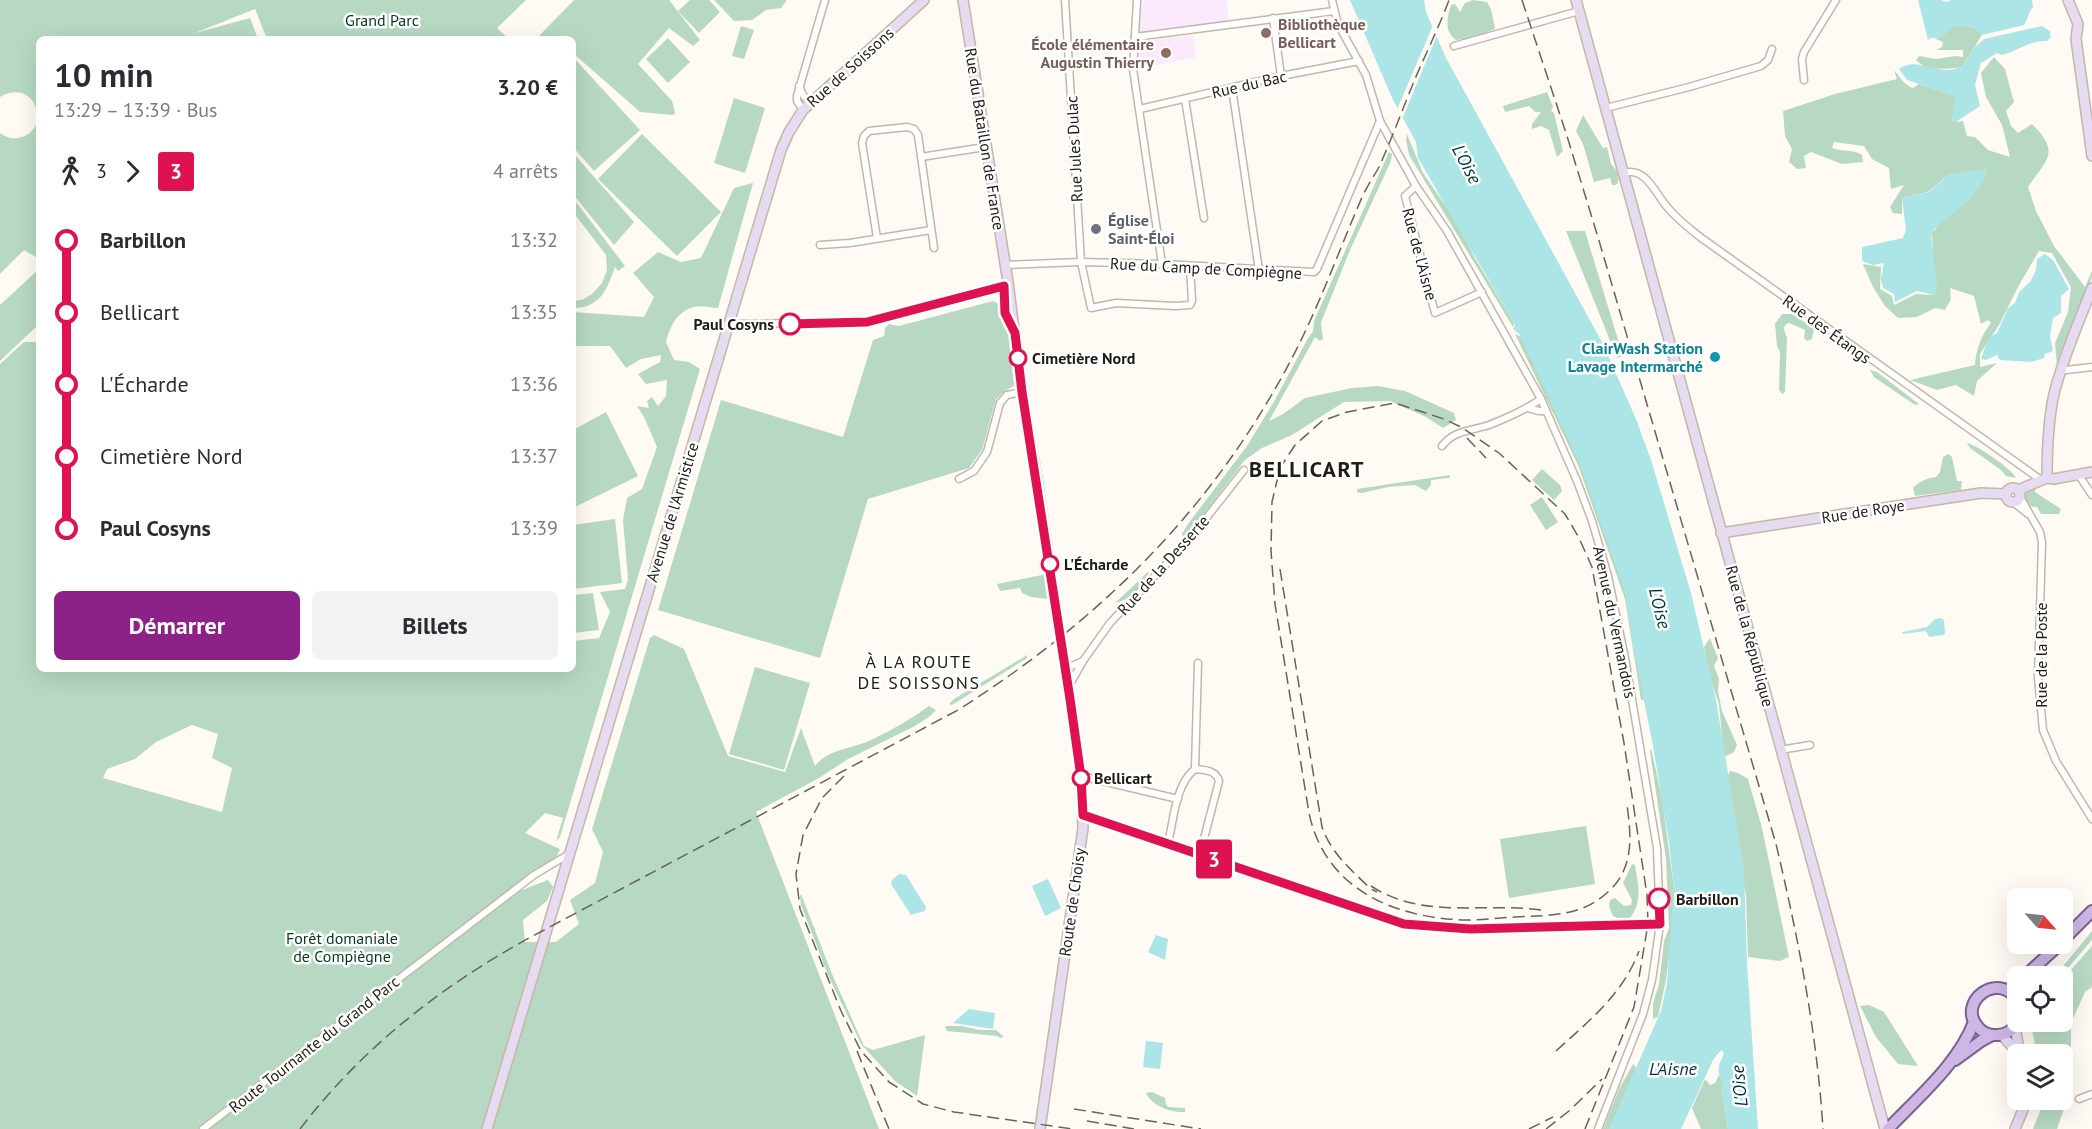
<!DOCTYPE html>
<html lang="fr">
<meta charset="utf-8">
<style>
body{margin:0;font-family:"PT Sans",sans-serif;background:#f2f2f3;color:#2b2b33;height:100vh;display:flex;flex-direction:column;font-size:22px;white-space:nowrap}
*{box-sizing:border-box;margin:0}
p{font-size:20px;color:#7c7c81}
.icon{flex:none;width:33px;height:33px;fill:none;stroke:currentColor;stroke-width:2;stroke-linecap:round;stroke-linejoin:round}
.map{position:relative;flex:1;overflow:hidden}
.details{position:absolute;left:36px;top:36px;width:540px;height:636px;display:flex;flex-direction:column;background:#fff;border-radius:9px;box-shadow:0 6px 24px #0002}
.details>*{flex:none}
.badge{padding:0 12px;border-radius:4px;font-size:21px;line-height:39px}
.needle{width:39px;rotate:117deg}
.controls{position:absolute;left:2007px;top:888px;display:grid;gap:12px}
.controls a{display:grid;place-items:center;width:66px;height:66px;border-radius:9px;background:#fff;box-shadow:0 6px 24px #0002;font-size:30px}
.map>.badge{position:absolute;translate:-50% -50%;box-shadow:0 0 0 3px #fff}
.legs{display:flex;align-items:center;gap:9px;height:66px;padding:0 18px;font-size:20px}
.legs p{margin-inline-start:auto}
.summary{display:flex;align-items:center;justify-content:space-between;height:102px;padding:0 18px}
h1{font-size:33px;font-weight:800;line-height:45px}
.cta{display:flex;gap:12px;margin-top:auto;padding:12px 18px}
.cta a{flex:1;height:69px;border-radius:9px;background:#8c2288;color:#fff;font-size:24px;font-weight:800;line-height:69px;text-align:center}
.cta a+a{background:#f2f2f3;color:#2b2b33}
ul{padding:0 18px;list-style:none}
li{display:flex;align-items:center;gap:21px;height:72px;font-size:22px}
li i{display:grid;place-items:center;width:9px;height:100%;margin:0 8px;background:currentColor}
li i::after{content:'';width:15px;height:15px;margin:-8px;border:4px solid;border-radius:50%;background:#fff}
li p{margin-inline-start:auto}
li:first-child i{background:linear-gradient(#0000 50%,currentColor 0)}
li:last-child i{background:linear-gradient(currentColor 50%,#0000 0)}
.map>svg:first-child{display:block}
</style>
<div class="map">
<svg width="2092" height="1129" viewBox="0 0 2092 1129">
<rect width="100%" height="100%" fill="#fffaf3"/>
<g fill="#fbeafd">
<polygon points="1150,0 1226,0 1229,21 1141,33 1139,32 1141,1"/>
<polygon points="1193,35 1196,57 1137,69 1138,42"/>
</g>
<g fill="#b7d9c3" fill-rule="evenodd">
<path d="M0 0H526L497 28 509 39H267L255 9 195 33 250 18 258 39H39V259L24 250 0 274V133C5 137 11 139 18 138 53 133 37 76 0 97Z"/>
<polygon points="574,0 669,0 700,40 693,46 669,28 638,64 672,101 675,113 673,115 640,112 573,53 573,39 536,39"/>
<polygon points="690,0 709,0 720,12 699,33 678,11"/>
<polygon points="714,0 787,0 781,8 766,10 752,20 734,21"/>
<path d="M1473 0 1487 2 1491 9 1495 29 1475 37 1456 40C1444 31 1447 18 1451 5L1455 4 1460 12 1465 3Z"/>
<path d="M1953 25 1973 27 1982 35 1962 67C1948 69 1926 72 1916 60L1919 56 1936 59 1955 56 1963 57V50H1936L1942 47 1943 42 1934 38 1941 37Z"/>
<polygon points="741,26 754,30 744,59 732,56"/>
<polygon points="668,38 690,62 668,83 646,59"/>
<polygon points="573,57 640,130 594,171 573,147"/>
<path d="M1994 57 2005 69 2014 102 2006 111 2011 126 2018 133 2032 124C2061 153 2047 159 2028 187L2036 211 2054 246 2085 287 2092 271V277L2052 383 2057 366 2055 343 2068 312 2071 287 2052 253 2039 251 2019 285 1999 325 1980 354V367L1997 363 1977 381 1974 396 1956 385 1937 390 1910 380 1975 365C1976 349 1981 336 1991 323L1988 320 1981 324 1974 296 1950 288 1951 299 1945 310 1935 308 1917 317 1898 318 1885 306 1873 287 1863 264 1881 267 1880 289 1892 296 1894 305 1916 294 1934 295C1939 282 1934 272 1933 259 1932 250 1934 242 1931 233L1936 229 1949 174 1928 192 1902 198V214L1893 213 1890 207 1904 185 1891 189 1889 168 1872 159 1864 146 1834 142 1832 148C1842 152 1854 149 1862 155L1863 162 1842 164 1811 152 1804 156 1806 168 1797 169 1789 162 1792 149 1785 136 1783 111 1835 94 1897 79 1894 70C1900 77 1904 85 1913 88L1919 84 1956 96 1952 120 1956 122 1963 121 1967 136 1975 137 1988 150 2010 157 2002 125 1986 97 1981 73Z"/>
<polygon points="1547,92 1553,107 1551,111 1554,113 1563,151 1557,157 1549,130 1541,126 1532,129 1532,124 1541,112 1535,112 1529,106 1505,112 1503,106"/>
<polygon points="734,98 765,108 745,173 714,163"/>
<path d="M1583 115 1603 148 1607 147 1611 164C1618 171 1619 173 1618 183L1615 185H1612L1610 178 1594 182 1583 144 1576 131Z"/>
<polygon points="642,134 721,212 677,256 598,179"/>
<polygon points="1407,134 1423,173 1457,222 1475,258 1514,323 1513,327 1409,155 1406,140"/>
<polygon points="1389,152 1392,154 1391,161 1350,250 1324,315 1321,323 1323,339 1320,341 1315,337 1269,421 1283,414 1305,398 1352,388 1378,386 1405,391 1454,413 1456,420 1443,428 1426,417 1390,401 1344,402 1292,435 1262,448 1245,460 1191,531 1185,538 1183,537 1182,534 1188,524 1247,446 1275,400 1307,340 1313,331 1314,321"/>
<polygon points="573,153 634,222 614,245 573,194"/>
<path d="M753 183 718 308C711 308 701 305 694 307 676 312 670 327 666 342L674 360 689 362 700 369 560 837 556 841 563 818 545 813 525 833 560 849 557 856 518 885 522 890 548 880 553 887 547 901 523 920 525 942H556L579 924 570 900 595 883 603 852 592 829 650 638 654 635 684 649 728 756 785 772 801 728 815 766C829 748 854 749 873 739 892 730 911 719 929 706L936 710 929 717 913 727 848 759 819 778 756 812 879 1129H0V364L24 342H39V669H573V641L599 638 610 612 600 592 625 589 628 579 623 520 627 498 642 489 657 447 644 417 637 406 649 408 647 401 652 397 658 406 666 396 667 380 646 384 638 374 660 362 661 355 641 359 626 368 610 346H573V312L644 317 654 297 633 273 658 252 681 262 701 258 734 188ZM192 725 218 734 212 758 232 768 222 812 103 778 107 769 135 759 156 742Z"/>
<path d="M573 198 625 266 618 271 615 267C607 290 600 308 573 308V301L582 300 592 294 602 283 607 270 606 255 573 212Z"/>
<polygon points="1566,231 1585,231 1623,356 1617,358"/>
<polygon points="39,269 39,324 0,361 0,305"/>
<polygon points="993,301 1001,305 1003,319 1007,324 1016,385 1005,391 996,399 982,450 969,468 868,499 820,658 658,610 721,400 843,437 873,340 884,336 885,328 889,324 899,326"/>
<path d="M1782 314H1793L1814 329 1812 339 1807 341 1804 338 1805 330 1789 323C1781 325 1785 333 1787 338L1785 392 1782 394 1779 390 1780 352 1777 346 1775 324Z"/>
<polygon points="1515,334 1524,338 1582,461 1628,598 1645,697 1643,700 1641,700 1625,599 1603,536 1578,465"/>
<polygon points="1870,370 1877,372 1919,404 1916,405 1912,403 1874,377"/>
<polygon points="606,412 638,476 573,508 573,430"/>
<path d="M1967 443C1977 445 2012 469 2016 478L2006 476 2001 470 1970 448Z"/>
<path d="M1948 454 1952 457 1957 481H1962L1961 490 1915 496 1913 488C1918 482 1927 478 1936 477L1940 472 1943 457Z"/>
<polygon points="1542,469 1560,485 1562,491 1554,500 1532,480"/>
<polygon points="1450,475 1449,478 1431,480 1431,485 1426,491 1415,485 1388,487 1362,493 1357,492 1357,489"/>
<polygon points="2031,488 2035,488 2035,492 2061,509 2059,514 2041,514 2037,507 2028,506 2023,498 2023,494"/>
<polygon points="1542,497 1558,522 1546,530 1530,505"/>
<polygon points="615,519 622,583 573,589 573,525"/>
<path d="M1149 571C1145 586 1130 600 1115 603Z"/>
<polygon points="1042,575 1047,575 1051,590 1049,599 1031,597 1022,593 1020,588 1000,591 997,584"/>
<polygon points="593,593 599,630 573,633 573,595"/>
<polygon points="1710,638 1718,658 1714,666 1719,679 1718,691 1722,711 1737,745 1734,752 1724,757 1719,704 1710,678 1704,647"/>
<polygon points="1027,655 1027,658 952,705 949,704 954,699"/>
<polygon points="755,667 810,683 784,770 729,754"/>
<polygon points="1651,748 1662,798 1674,888 1673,926 1666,980 1658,1017 1653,1019 1653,1003 1659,984 1664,941 1669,928 1666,859 1650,752"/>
<polygon points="1730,771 1738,773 1748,779 1762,828 1789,957 1780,961 1748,957 1746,895 1737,856 1727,778"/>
<polygon points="1586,826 1595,884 1509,898 1500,839"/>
<path d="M1632 864 1635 865C1638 884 1643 902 1630 918L1620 919 1613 916 1609 906 1610 900 1615 898 1624 906 1631 905 1632 900 1623 883Z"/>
<polygon points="801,894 832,974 864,1046 873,1050 925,1035 917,1096 895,1081 861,1044 828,975 801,905 800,896"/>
<polygon points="2092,931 2092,940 2061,976 2055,976"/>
<polygon points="2092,946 2092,987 2085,992 2071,1023 2071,1089 2057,1129 2033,1129 2042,1106 2042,1100 2062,1100 2062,1054 2037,1054 2032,1030 2035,1022 2062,1022 2063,979"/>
<polygon points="1869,1005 1884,1012 1918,1066 1898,1064 1876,1037 1860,1006"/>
<polygon points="945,1026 962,1026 979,1030 996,1030 1004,1037 1000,1038 997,1036 947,1031"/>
<polygon points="1633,1064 1637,1069 1613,1129 1603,1129 1619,1089"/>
<path d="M1719 1075 1722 1079C1721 1096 1727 1112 1728 1129H1701L1692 1108 1705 1079 1710 1085 1715 1083Z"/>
<path d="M1152 1092 1165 1098 1166 1104 1168 1107 1185 1108V1112C1171 1113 1152 1106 1146 1093Z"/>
</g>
<g fill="#ace5e6">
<path d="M1350 0H1424L1426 12 1446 58 1603 344 1636 419 1651 460 1691 593 1716 700 1744 870 1747 962 1758 1129H1728C1727 1112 1721 1096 1722 1079 1715 1071 1720 1063 1724 1053L1721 1050 1713 1060 1681 1129H1609L1661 1011 1667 983 1674 888 1669 842 1653 746 1631 635 1625 592 1581 467 1520 335 1513 329 1515 325 1418 158 1416 142 1393 100Z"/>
<path d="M1918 0H1941L1946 2 1951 0H2032L2033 7C2028 13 2028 19 2024 25L1982 35 1973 27 1953 25 1941 37 1931 38 1928 40Z"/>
<path d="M2042 26 2050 31 2051 37 2047 41C2030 40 2018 51 2002 55L1997 53 1981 63 1975 85 1980 106 1956 122 1952 120 1955 96 1907 80 1899 69C1914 58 1931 70 1947 70 1952 70 1957 68 1962 67L1974 48 1984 39Z"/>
<path d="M1987 169C1985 194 1947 216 1931 233L1937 287 1934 295 1917 291 1895 302 1894 294 1883 288 1881 279 1884 263 1873 265 1862 261V247L1903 238 1906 230 1902 198 1929 192 1949 174Z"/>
<polygon points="2045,254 2053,260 2069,289 2061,296 2061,313 2053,318 2050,336 2053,351 2045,354 2044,358 2031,362 2000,360 1997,355 1986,360 1981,359 1986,345 1990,337 1997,333 2008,308 2015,303 2019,292 2030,282 2036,270 2037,259"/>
<polygon points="1941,618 1944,620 1945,634 1943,635 1929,637 1926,631 1903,634 1902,632 1927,627 1935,619"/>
<polygon points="899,874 906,875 926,907 925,911 911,915 891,884 892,880"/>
<polygon points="1048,879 1061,908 1045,916 1032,886"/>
<polygon points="1156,935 1168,939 1165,960 1148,952"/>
<polygon points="969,1009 995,1013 993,1029 953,1023"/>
<polygon points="1146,1041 1163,1043 1160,1069 1143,1067"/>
</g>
<polygon fill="#fffaf3" points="1434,23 1438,33 1401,122 1396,112"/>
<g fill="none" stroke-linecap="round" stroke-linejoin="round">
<g stroke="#c3b7a8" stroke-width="9">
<g id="street">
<polyline points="1065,0 1081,262 1091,308 1116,303 1175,306 1190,305 1192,301 1190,267"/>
<polyline points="1137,0 1133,69 1162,264"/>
<polyline points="1332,0 1338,24 1366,75 1380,121 1416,186 1447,231 1541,399 1577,481 1592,521 1608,576 1625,658 1657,848 1660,924 1652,980 1643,1014 1598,1129"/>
<polyline points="1273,18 1281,76"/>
<polyline points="1135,37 1334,11"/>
<polyline points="1454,46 1579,11"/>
<polyline points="1804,80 1802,59 1804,52 1836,0"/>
<polyline points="799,86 803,95 810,103"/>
<polyline points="1232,88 1259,270"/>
<polyline points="1185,99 1204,218"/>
<polyline points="1606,108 1689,87 1761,66 1768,60 1772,49"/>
<polyline points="1140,109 1281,76 1359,61"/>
<polyline points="803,110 797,101 797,96 825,0"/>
<polyline points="921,157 985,147"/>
<path d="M1624 173C1646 166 1656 195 1668 208 1677 219 1689 228 1700 237L2041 480"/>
<polyline points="1416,186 1405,196 1435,313 1482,292"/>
<polyline points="877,238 862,143 864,136 869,131 907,127 914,129 918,135 934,248"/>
<polyline points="820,245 850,243 931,230"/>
<polyline points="1004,265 1081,262 1162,264 1314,272 1317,269 1380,121"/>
<polyline points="729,324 867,322 1004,286"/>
<polyline points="2061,368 2066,370 2092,367"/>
<polyline points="1528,408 1539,411 1546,411"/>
<path d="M1442 446C1454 430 1471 431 1489 425 1507 418 1525 410 1541 399"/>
<polyline points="2078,474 2092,495"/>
<polyline points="959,479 974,471 987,452 1000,403 1007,395 1022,392"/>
<polyline points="2020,497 2040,532 2042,542 2038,677 2043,730 2056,761 2092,819"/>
<polyline points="2013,502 2028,514"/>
<polyline points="1065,669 1083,661 1110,623 1189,540 1244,470"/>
<polyline points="1069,686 1083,661"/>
<polyline points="1780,750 1810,745"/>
<path d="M1195 769C1205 770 1216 770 1219 781L1200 854"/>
<polyline points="1081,776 1178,799"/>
<polyline points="1083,815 1404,924 1470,929 1660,924"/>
<path d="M1168 843C1174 819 1175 785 1195 769L1198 663"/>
<polyline points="2079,1099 2092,1094"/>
<polyline points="203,1129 534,875 569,854"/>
</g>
</g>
<g stroke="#c3b7a8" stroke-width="12">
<g id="secondary">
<polyline points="963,0 1008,282 1022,392 1037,479 1081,776 1083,828 1040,1129"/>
<polyline points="1576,0 1885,1129"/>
<polyline points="2068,0 2078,24 2076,39 2092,156"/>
<path d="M2047 478C2047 450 2048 421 2054 394 2063 357 2079 322 2092 288"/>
<circle cx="2013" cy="495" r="7"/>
<polyline points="2018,490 2047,478 2054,479 2092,472"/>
<polyline points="1721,533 1981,493 2006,494"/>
<polyline points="2015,1027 2020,1054"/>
<polyline points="2002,1035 2018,1054"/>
<polyline points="487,1129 781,150 789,132 803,110 924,0"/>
<polyline points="2015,1129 2027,1100"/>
</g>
</g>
<g stroke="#7c6191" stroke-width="14">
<g id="primary">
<polyline points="2062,941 2092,911"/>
<polyline points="2025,976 2060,944"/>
<path d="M2018 1001C1998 969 1956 1003 1978 1027 1982 1032 1988 1035 1995 1035 2005 1036 2013 1030 2018 1022"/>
<polyline points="1955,1060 1981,1041 1992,1035"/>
<path d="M1888 1129C1918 1097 1958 1064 1974 1022"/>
</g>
</g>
<use href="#street" stroke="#fff" stroke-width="6"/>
<use href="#secondary" stroke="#e7dbf2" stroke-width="9"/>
<use href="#primary" stroke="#ceb6e5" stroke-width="10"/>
<g stroke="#67635d" stroke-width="1.5" stroke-dasharray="12 6" stroke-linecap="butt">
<path d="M1522 0 1567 136 1600 244 1776 844C1798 937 1817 1033 1823 1129"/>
<polyline points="1467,438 1486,458"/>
<path d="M1280 569 1322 827C1331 853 1351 870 1371 889L1377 892"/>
<polyline points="844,776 822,798 803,835 796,874 800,909 841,1011 861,1051 889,1082 923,1104 954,1112 1073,1129"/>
<path d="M1371 886C1423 920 1484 902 1541 910"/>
<polyline points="857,1051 889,1129"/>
<path d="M1556 1051C1589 1021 1623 994 1639 951"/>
<polyline points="1074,1109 1201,1129"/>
<polyline points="1087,1121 1134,1129"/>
<path d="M300 1129C362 1048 440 987 529 938L958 710C1100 620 1212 510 1291 360 1319 307 1339 250 1363 195 1368 185 1374 176 1379 167 1392 138 1403 108 1415 79 1426 53 1439 27 1449 0"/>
<polyline points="1529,1129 1553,1117"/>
<polyline points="1546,1129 1569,1111 1602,1079"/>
<path d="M1585 1129 1634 1007 1648 924 1647 895 1624 743 1592 567 1579 538 1565 514 1499 453 1461 427 1444 419 1395 403 1347 412 1322 421 1295 445 1280 468 1272 502 1271 551 1275 604 1309 813C1325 889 1394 918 1465 920 1482 920 1499 918 1515 917 1553 915 1585 917 1613 887 1634 864 1631 834 1627 805"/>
</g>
</g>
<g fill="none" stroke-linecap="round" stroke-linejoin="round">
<g stroke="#fff" stroke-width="14">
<polyline id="line-1" points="790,324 867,322 1004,286 1005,313 1015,333 1022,392 1070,699 1081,777 1083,815 1404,924 1470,929 1660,924 1659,899"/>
</g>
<use href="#line-1" stroke="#de1251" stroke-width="9"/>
</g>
<g fill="#8d6e63" stroke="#fff" stroke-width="2">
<circle cx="1266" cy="33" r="6"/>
<circle cx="1166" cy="53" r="6"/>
</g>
<circle fill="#6b7280" stroke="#fff" stroke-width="2" cx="1096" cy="229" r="6"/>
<g fill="#fff" stroke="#de1251" stroke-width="3">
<circle cx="790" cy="324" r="10"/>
<circle cx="1018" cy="358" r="8"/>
<circle cx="1050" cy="564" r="8"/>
<circle cx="1081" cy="778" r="8"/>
<circle cx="1659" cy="899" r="10"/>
</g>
<circle fill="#0f9aa8" stroke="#fff" stroke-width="2" cx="1715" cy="357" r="6"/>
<g text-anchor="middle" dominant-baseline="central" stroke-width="5" stroke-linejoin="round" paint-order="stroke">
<g font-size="16" fill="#043a21" stroke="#fff">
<text x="382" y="20">Grand Parc</text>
<text x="342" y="938">Forêt domaniale<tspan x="342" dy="18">de Compiègne</tspan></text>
</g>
<g font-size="16" font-weight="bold" fill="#785e54" stroke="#fff" text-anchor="start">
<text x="1278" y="24">Bibliothèque<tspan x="1278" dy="18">Bellicart</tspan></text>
<text x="1154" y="44" text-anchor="end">École élémentaire<tspan x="1154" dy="18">Augustin Thierry</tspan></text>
</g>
<g font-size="16" fill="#201c16" stroke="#fff">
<text transform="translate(850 67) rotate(-42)">Rue de Soissons</text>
<text transform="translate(1249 84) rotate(-13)">Rue du Bac</text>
<text transform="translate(985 139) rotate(81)">Rue du Bataillon de France</text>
<text transform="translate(1074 149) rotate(-93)">Rue Jules Dulac</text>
<text transform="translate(1420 254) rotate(75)">Rue de l'Aisne</text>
<text transform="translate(1206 268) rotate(3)">Rue du Camp de Compiègne</text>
<text transform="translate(1827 329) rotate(36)">Rue des Étangs</text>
<text transform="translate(1863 511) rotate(-9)">Rue de Roye</text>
<text transform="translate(672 512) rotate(-73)">Avenue de l'Armistice</text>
<text transform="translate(1163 565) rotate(-48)">Rue de la Desserte</text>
<text transform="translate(1615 622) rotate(78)">Avenue du Vermandois</text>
<text transform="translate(1750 636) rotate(75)">Rue de la République</text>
<text transform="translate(2041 655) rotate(-90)">Rue de la Poste</text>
<text transform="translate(1072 902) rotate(-82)">Route de Choisy</text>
<text transform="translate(314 1044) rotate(-38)">Route Tournante du Grand Parc</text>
</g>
<g font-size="16" font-weight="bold" fill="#5b616d" stroke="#fff" text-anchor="start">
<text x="1108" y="220">Église<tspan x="1108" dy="18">Saint-Éloi</tspan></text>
</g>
<g font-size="16" font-weight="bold" fill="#201c16" stroke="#fff" text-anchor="start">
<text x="774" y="324" text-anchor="end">Paul Cosyns</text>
<text x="1032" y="358">Cimetière Nord</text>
<text x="1064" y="564">L'Écharde</text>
<text x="1094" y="778">Bellicart</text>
<text x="1676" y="899">Barbillon</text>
</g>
<g font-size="16" font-weight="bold" fill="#0d838f" stroke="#fff" text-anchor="end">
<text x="1703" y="348">ClairWash Station<tspan x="1703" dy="18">Lavage Intermarché</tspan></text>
</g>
<g font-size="18" font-style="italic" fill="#003637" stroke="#fff">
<text transform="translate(1467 164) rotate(62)">L'Oise</text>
<text transform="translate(1660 608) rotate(76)">L'Oise</text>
<text x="1673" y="1068">L'Aisne</text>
<text transform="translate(1739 1086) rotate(-96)">L'Oise</text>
</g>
<g font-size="18" letter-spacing="1.5" fill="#201c16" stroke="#fff">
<text x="919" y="661">À LA ROUTE<tspan x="919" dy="21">DE SOISSONS</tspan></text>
</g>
<g font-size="22" font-weight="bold" letter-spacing="1.5" fill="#201c16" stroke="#fff">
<text x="1307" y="469">BELLICART</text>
</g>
</g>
</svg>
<div class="controls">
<a><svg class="needle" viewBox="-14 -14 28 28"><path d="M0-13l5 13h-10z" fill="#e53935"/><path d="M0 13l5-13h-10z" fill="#7c7c81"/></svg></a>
<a><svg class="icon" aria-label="locate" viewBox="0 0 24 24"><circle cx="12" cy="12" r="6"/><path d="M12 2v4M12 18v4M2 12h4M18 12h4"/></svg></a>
<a><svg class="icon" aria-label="layers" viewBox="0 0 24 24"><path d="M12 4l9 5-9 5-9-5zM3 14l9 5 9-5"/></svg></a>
</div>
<b class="badge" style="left:1214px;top:859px;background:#de1251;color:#fff">3</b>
<section class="details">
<div class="summary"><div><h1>10 min</h1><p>13:29 – 13:39 · Bus</p></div><b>3.20 €</b></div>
<div class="legs"><svg class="icon" aria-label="walk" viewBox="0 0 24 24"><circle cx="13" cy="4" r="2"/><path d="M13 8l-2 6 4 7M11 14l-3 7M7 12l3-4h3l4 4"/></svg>3<svg class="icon" aria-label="forward" viewBox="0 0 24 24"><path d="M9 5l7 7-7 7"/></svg><b class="badge" style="background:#de1251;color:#fff">3</b><p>4 arrêts</p></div>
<ul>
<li><i style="color:#de1251"></i><b>Barbillon</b><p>13:32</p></li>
<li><i style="color:#de1251"></i><span>Bellicart</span><p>13:35</p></li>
<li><i style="color:#de1251"></i><span>L'Écharde</span><p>13:36</p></li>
<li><i style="color:#de1251"></i><span>Cimetière Nord</span><p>13:37</p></li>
<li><i style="color:#de1251"></i><b>Paul Cosyns</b><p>13:39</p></li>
</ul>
<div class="cta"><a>Démarrer</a><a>Billets</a></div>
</section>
</div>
